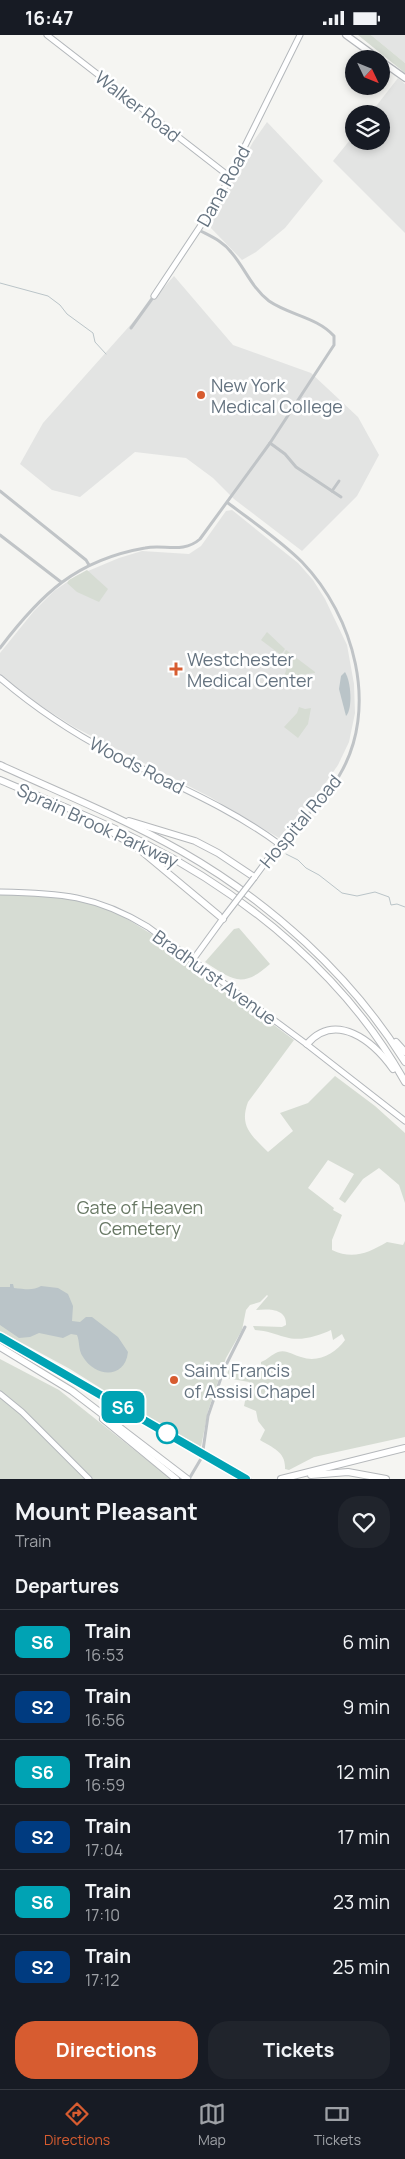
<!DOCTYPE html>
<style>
body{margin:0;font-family:Manrope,sans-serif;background:#20242c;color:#f1f3f6;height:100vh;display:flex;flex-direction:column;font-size:19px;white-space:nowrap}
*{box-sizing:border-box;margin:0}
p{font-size:16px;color:#9ea1a6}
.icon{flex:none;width:28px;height:28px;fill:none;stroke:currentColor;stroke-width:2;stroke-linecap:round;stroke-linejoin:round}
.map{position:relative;height:1444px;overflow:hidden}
.side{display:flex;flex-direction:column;background:#171b24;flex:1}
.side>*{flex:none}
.badge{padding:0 10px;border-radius:8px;font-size:18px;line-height:32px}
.needle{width:32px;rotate:133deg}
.tools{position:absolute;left:345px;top:15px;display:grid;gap:10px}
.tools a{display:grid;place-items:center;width:45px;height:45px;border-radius:50%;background:#171b24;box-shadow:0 2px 8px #0003;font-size:25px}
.map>.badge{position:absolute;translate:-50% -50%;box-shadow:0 0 0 2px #fff}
h2{padding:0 15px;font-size:19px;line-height:45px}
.round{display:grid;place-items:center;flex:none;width:52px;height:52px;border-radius:20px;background:#20242c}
.head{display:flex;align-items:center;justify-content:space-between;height:85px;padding:0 15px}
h1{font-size:24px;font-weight:700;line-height:38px}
.primary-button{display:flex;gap:10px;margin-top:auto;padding:10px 15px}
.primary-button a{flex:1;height:58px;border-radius:20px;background:#d75c30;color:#fff;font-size:20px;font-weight:700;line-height:58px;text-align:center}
.primary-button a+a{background:#20242c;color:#f1f3f6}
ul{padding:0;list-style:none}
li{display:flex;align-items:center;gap:15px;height:65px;padding:0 15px;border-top:1px solid #363941}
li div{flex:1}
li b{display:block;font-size:19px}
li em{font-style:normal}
li .badge{min-width:55px;font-weight:700;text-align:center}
.status{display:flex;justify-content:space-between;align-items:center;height:35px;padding:0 25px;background:#171b24;direction:ltr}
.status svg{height:14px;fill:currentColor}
.tabs{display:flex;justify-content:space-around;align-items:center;height:70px;border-top:1px solid #363941;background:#171b24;font-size:14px;color:#9ea1a6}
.tabs a{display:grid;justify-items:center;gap:2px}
.tabs .on{color:#d75c30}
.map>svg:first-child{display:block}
</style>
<div class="status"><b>16:47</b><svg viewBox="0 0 49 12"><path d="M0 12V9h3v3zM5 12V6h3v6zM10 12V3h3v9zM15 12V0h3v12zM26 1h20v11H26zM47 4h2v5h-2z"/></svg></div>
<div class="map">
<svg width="405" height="1444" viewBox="0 0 405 1444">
<rect width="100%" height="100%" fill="#f5f5f2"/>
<g fill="#e3e4e3">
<polygon points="371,0 405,0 405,28"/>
<polygon points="398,43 405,49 405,198 333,126 354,100 354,106 381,106 381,79 370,79"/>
<polygon points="267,87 323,146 285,193 256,217 242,225 208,190 253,107"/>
<polygon points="174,241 233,310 311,338 358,382 379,420 357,461 302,516 234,464 213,443 186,423 135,417 80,462 52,455 20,429 43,388"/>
<polygon points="232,475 298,528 313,545 325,564 347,610 354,649 355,678 349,707 338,730 324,750 279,803 210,762 74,692 38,669 0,640 0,618 34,576 54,556 76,541 119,523 142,516 189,519 201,511 226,476"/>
</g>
<g fill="#d6dcd3">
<polygon points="358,0 371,0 405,28 405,38"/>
<polygon points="87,535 108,554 99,567 77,557 67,548 69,545"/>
<polygon points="267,597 285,614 281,620 261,605"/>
<path d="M286 615 315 637V638L290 641V644H282C287 636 290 628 282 622Z"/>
<polygon points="299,672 305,674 311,673 308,689 298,703 284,692 297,678"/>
<path d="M0 859 65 862 78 864 119 879 153 900 294 1005 248 1067C239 1091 251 1100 268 1117L293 1096 280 1078 308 1068 335 1041 375 1071 405 1098V1168L399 1150 379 1133 363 1144 345 1168 339 1164 354 1139 328 1125 308 1153 334 1173 333 1175 342 1180 332 1205V1215C353 1225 368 1218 387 1207L403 1210 405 1206V1402L314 1422 289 1435 285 1434C286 1417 273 1413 260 1405L265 1395 258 1386 256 1376 244 1371 249 1347 226 1343 230 1330 241 1340 261 1338V1327C267 1325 272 1319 278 1317 286 1314 293 1320 301 1322 318 1328 335 1319 345 1305L342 1299 333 1305 331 1295C318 1301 300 1307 285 1302 274 1299 268 1296 255 1295L253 1291 282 1292 286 1290C287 1273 268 1274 256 1275L268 1261 267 1260 260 1267 250 1270 246 1275 242 1295 226 1323 208 1376 201 1412 134 1374 70 1334 0 1296Z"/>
<path d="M239 893 270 929C242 954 233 945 205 927L234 894Z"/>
<polygon points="0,1324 59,1355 171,1444 0,1444"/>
</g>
<g fill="#bac4c8">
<path d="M345 637C351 646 353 674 346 681L339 654 341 641Z"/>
<path d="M10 1249H13L14 1253C25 1254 33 1256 41 1251L58 1253 68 1259 73 1271 72 1286 80 1287 86 1282H92L118 1302 128 1317C125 1344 96 1343 83 1322 78 1315 80 1307 77 1300L71 1299 63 1303 39 1298 30 1302 19 1303 0 1290V1252H10Z"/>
</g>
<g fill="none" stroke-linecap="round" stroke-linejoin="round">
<g stroke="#bac4c8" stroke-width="1">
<polyline points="0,248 48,261 60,270 67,279 93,298 95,307 106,319"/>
<polyline points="286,819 298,825 306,833 319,840 342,858 357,861 375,857 389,862 391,870 397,869 405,872"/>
</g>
<g stroke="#b3b7bb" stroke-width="7">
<g id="secondary">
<polyline points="47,0 230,142"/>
<polyline points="154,261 219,163 300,0"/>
<path d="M0 643C34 672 71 697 111 718 167 747 228 771 279 809L254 843"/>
<path d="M0 857C59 858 96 860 148 892L305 1008 405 1086"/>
<polyline points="192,926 224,882"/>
<polyline points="0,1359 22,1377 89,1444"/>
</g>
</g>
<g stroke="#b4b7bb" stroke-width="8">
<g id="primary">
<polyline points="346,0 379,24"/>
<polyline points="381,26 405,43"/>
</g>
</g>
<g stroke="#b5b8bb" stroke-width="8">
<g id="highway">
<path d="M0 730C61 758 123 783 181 816 270 867 351 940 405 1027"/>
<path d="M0 745C48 766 99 784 146 809 250 862 348 944 405 1047"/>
<polyline points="129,786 195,806 218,818 254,842"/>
<polyline points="110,796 139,814 223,884"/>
<polyline points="396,1007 405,1017"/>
<path d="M307 1009C336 976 373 1006 393 1034"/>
<polyline points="0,1312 72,1356 187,1444"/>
<polyline points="103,1384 176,1444"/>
<polyline points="311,1440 348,1437 386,1444"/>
<polyline points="281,1444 405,1413"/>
</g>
</g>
<g stroke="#c0c4c7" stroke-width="3">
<polyline points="131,293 154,261"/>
<polyline points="270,408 285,419 296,432 341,462"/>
<polyline points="0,456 86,525 89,530"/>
<polyline points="332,456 339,446"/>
<path d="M228 468C253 487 280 505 302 527 354 581 380 673 339 741 324 766 299 788 279 809"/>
<polyline points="0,500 61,547"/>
<path d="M0 613C41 559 76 525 145 513 164 509 183 519 200 504L270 408 334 310V301C317 282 289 280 269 266 251 252 245 233 231 217 223 206 210 201 199 195"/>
<polyline points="189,1444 202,1422 208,1381 224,1334 245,1292"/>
</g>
<use href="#secondary" stroke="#fff" stroke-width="5"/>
<use href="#primary" stroke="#fff" stroke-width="5.5"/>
<use href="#highway" stroke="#fff" stroke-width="6"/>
<g stroke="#a2a7ac" stroke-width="3">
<polyline id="rail" points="0,1299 250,1444"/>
</g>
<use href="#rail" stroke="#fff" stroke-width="1" stroke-dasharray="4" stroke-linecap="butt"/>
<g stroke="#b3b7bb" stroke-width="7" stroke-linecap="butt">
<polyline id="secondary-bridge" points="224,882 254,843"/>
</g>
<use href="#secondary-bridge" stroke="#fff" stroke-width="5"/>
</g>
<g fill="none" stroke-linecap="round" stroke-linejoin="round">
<g stroke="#fff" stroke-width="11">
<polyline id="line" points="0,1302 246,1444"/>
</g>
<use href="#line" stroke="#00a3b4" stroke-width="8"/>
</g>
<g fill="#d75c30" stroke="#fff" stroke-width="2">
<circle cx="201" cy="360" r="5"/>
<path d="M173.5 626.5h5v5h5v5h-5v5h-5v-5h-5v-5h5z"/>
<circle cx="174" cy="1345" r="5"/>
</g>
<circle fill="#fff" stroke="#00a3b4" stroke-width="2.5" cx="167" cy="1398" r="10"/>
<g text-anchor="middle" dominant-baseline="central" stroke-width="5" stroke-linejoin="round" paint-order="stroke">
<g font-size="18" fill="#667481" stroke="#fff">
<text transform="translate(138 71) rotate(38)">Walker Road</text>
<text transform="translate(223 151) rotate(-61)">Dana Road</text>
<text transform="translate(137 730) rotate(27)">Woods Road</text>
<text transform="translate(300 786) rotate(-50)">Hospital Road</text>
<text transform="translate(98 790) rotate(25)">Sprain Brook Parkway</text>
<text transform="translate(215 942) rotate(36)">Bradhurst Avenue</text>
</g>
<g font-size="18" fill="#667481" stroke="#fff" text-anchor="start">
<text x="211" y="350">New York<tspan x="211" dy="21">Medical College</tspan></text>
<text x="187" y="624">Westchester<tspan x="187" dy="21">Medical Center</tspan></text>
<text x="184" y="1335">Saint Francis<tspan x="184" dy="21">of Assisi Chapel</tspan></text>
</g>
<g font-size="18" fill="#687864" stroke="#fff">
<text x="140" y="1172">Gate of Heaven<tspan x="140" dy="21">Cemetery</tspan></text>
</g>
</g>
</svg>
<div class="tools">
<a><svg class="needle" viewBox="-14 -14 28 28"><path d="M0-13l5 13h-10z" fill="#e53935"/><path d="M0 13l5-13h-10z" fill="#9ea1a6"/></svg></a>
<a><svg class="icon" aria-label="layers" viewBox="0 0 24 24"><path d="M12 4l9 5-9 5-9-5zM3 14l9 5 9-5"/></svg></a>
</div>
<b class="badge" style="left:123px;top:1372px;background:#00a3b4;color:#fff">S6</b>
</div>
<section class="side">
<div class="head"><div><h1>Mount Pleasant</h1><p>Train</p></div><a class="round"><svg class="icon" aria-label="heart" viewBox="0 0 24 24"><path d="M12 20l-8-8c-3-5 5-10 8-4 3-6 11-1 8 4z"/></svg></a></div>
<h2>Departures</h2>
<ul>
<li><span class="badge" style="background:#00a3b4;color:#fff">S6</span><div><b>Train</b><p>16:53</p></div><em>6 min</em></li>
<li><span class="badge" style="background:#003b80;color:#fff">S2</span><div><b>Train</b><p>16:56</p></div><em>9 min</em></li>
<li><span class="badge" style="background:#00a3b4;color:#fff">S6</span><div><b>Train</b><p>16:59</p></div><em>12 min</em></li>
<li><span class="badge" style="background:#003b80;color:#fff">S2</span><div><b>Train</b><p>17:04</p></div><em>17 min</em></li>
<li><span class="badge" style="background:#00a3b4;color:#fff">S6</span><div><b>Train</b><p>17:10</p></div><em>23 min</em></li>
<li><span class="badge" style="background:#003b80;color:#fff">S2</span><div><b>Train</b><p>17:12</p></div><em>25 min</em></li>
</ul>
<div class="primary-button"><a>Directions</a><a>Tickets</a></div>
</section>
<nav class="tabs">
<a class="on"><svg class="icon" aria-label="directions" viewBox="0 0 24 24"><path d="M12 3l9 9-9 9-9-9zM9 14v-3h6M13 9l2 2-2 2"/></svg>Directions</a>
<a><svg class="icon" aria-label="map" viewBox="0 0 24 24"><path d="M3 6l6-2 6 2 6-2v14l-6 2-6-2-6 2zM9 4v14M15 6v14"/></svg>Map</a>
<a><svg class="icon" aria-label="tickets" viewBox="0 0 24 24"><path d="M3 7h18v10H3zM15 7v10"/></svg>Tickets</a>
</nav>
